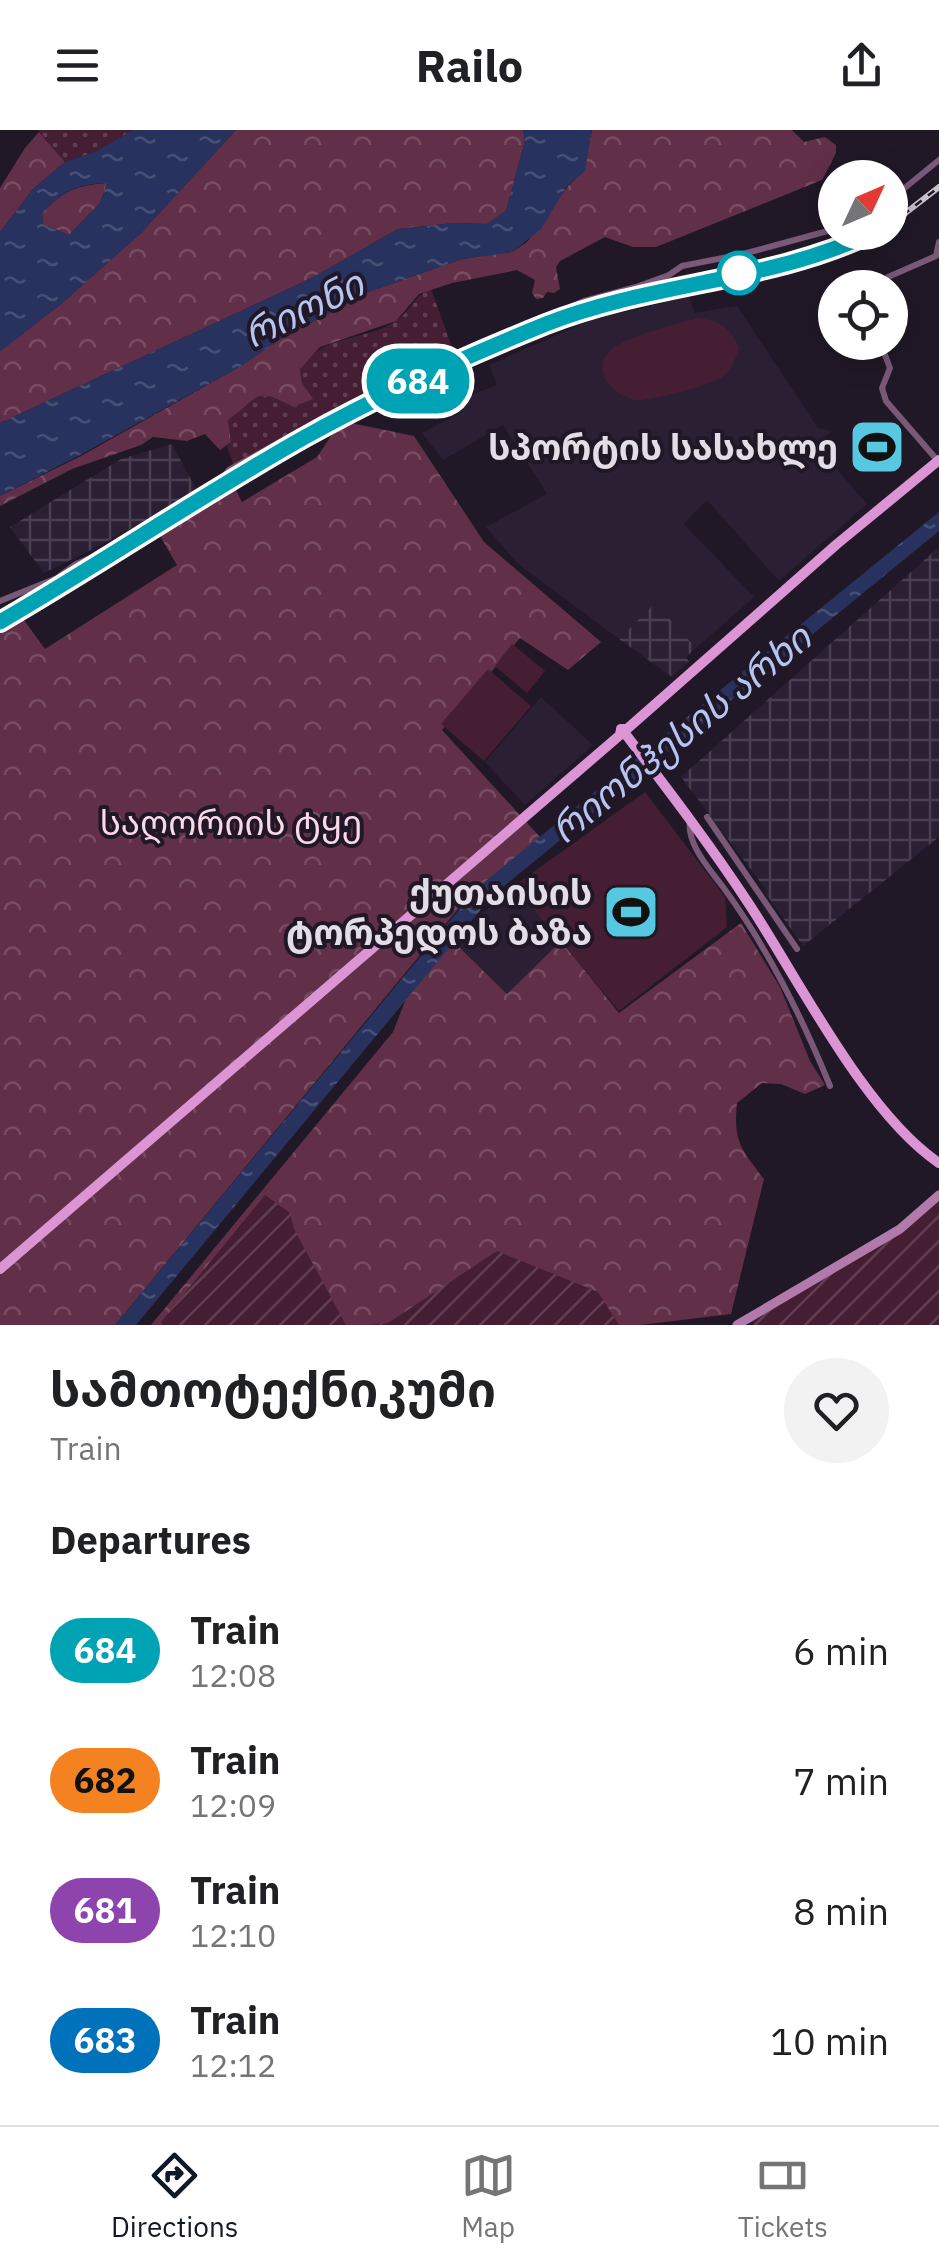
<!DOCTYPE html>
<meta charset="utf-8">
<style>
body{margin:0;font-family:"IBM Plex Sans","Noto Sans Georgian",sans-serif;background:#f2f2f2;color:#202124;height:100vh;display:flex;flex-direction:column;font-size:38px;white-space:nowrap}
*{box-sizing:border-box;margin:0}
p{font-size:32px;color:#757577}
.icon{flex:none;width:55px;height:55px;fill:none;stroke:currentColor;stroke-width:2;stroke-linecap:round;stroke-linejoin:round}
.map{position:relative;height:1195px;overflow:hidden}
.sheet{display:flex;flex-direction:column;background:#fff;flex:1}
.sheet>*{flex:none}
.badge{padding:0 20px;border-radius:32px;font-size:35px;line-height:65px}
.needle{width:65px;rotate:46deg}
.fabs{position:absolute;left:818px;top:30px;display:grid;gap:20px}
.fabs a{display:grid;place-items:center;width:90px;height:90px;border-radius:50%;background:#fff;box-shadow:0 5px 25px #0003;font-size:50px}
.map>.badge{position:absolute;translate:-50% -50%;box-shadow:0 0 0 5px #fff}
h2{padding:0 50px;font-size:38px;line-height:90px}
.round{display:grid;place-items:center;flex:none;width:105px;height:105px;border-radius:52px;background:#f2f2f2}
.headline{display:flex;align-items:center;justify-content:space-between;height:170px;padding:0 50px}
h1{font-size:48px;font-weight:700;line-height:75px}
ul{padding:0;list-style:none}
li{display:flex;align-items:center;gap:30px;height:130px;padding:0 50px}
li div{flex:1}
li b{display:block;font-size:38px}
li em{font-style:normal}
li .badge{min-width:110px;font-weight:700;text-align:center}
header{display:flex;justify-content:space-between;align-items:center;height:130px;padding:0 50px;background:#fff;font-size:45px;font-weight:700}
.menu{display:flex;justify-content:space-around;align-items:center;height:140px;border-top:2px solid #e0e0e0;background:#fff;font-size:28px;color:#757577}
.menu a{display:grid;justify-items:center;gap:5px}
.menu .current{color:#111827}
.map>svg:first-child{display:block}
</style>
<header><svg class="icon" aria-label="menu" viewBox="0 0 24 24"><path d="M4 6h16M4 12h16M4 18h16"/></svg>Railo<svg class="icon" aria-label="share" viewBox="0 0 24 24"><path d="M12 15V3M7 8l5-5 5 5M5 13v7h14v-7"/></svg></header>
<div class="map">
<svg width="939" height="1195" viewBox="0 0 939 1195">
<defs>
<pattern id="industrial-grid" width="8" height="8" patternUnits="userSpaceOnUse" patternTransform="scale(2.5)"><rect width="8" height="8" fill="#2b1f34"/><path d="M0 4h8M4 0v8" fill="none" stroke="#4a3f51"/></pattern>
<pattern id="grass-dots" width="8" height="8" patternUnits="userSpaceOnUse" patternTransform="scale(2.5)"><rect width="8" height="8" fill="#461e33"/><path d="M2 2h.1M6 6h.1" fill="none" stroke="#613e51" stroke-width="1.8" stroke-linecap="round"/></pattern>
<pattern id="forest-crowns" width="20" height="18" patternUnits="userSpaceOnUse" patternTransform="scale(2.5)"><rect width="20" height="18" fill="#612f48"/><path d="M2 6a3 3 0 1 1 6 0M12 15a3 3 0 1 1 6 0" fill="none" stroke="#784d62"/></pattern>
<pattern id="garden-furrows" width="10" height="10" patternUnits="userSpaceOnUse" patternTransform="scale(2.5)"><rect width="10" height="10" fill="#461e33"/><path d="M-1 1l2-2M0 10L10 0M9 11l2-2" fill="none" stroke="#613e51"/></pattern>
<pattern id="water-ripples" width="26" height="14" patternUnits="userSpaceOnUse" patternTransform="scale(2.5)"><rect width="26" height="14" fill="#28325e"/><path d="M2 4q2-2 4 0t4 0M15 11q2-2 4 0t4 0" fill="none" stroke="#474f75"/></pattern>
</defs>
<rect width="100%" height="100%" fill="#211827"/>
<g fill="#2b1f34">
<polygon points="689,167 695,183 737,176 818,298 832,301 816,315 867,374 779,451 707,370 684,394 754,467 696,518 655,473 619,509 518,434 486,397 547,364 503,295 443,330 422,303 458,284 474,264 497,255 489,235 591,190"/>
<polygon points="541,567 593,615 525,675 485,632"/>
<polygon points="514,756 561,811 507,864 456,813 483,782"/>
</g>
<g fill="url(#industrial-grid)">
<polygon points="172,314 197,361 105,413 44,443 10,397 121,329"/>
<polygon points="939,417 939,707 803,816 766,764 767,761 681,647"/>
<polygon points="655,473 696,518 686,527 689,532 672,547 619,509"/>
</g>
<g fill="url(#grass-dots)">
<polygon points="38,0 133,0 95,22 65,32"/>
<path d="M431 159 454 223 304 295 305 302 237 344 227 317 231 311 228 290C260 267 254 256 293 277L312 269 302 254 300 238C326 202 364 213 397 190 412 180 414 165 431 159Z"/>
</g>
<g fill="url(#forest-crowns)">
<polygon points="236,0 523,0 525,11 506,81 487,94 454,93 398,99 312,148 0,293 0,221 61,174 141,103"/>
<path d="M592 0H792L804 12 825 7 836 15V23L822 50 656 117H633L605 107 560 131 556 137 560 159 554 163 547 162 543 168 536 169 532 163 535 150 517 140 452 153 419 164 396 191 320 217 300 239 302 253 313 269 293 277C254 256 260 267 228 290L231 312 220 320 205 304 187 311 153 307 141 315 72 339 0 376V366L81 326 241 236 282 208 371 161 462 129 512 122 527 112 568 56 584 41Z"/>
<polygon points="39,2 65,32 33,59 0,102 0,58 25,18"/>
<path d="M107 53 100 73 69 105 43 94 42 83C63 61 77 55 107 53Z"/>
<polygon points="341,291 414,306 484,412 601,512 568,540 520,508 442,600 540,707 467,768 115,1195 0,1195 0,496 21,486 45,519 177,435 157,401 233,354 242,372 317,327"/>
<path d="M741 793 780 857 810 931 825 955 805 964 781 954 762 953 737 973C733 1011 741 1019 764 1049L731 1184 640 1195H151L393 902 407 866 453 811 507 864 561 811 619 883Z"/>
</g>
<g fill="url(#garden-furrows)">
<polygon points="265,1065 290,1083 294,1099 346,1195 163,1195 161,1192"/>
<polygon points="939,1070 939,1195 754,1195 751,1189"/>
<polygon points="497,1121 598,1162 619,1195 368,1195 388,1193"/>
</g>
<g fill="#461e33">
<path d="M697 188C719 190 730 197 739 218 735 230 731 242 719 249 708 256 649 271 637 270 615 267 589 241 610 221 625 206 676 195 697 188Z"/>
<polygon points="512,514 545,541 527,563 495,536"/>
<polygon points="488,539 531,576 484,631 441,594"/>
<polygon points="645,662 725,767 727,797 619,881 514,756"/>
</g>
<g fill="url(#water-ripples)" fill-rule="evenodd">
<path d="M133 0H236L141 103 61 174 0 221V102L33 59 65 32 95 22ZM107 53 100 73 69 105 43 94 42 83C62 61 77 54 107 53Z"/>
<polygon points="523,0 592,0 585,41 567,56 541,99 512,122 462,129 371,161 282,208 241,236 82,324 0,366 0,293 312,148 398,99 454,93 487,94 506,81 525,11"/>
<polygon points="939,382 939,401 493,765 136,1195 115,1195 477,758"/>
</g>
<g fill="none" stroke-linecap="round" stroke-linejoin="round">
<g stroke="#7a5877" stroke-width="6">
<polyline points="890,70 939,30"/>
<polyline points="877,158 888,147 936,126 939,112"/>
<polyline points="880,212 890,238 882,258 886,271 938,331"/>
<polyline points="0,471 57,448 76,434 100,424 186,375 219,353 229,340 300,301 440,234 584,171 636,157 669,145 682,136 743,124 835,99"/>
<polyline points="707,687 797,819"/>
<path d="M690 689C686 714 709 738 723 757 768 818 802 887 830 956"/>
</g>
<polyline stroke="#b17aab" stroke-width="9" points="737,1195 900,1099 939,1065"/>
<g stroke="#db94d4" stroke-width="10">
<path d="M627 606C669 661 711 716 749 774 799 850 865 983 939 1033"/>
<polyline points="0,1139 620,605 621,599 627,599 837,414 939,330"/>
</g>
<g stroke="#c9c3cd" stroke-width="6">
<g id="rail">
<polyline points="890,95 939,57"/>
<path d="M0 492C102 432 201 364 305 307 382 264 464 227 546 194 652 152 771 152 874 102"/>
</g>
</g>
<use href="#rail" stroke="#211827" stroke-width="2.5" stroke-dasharray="8" stroke-linecap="butt"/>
</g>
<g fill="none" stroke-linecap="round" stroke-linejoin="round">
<g stroke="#fff" stroke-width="22">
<path id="line" d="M0 492C103 432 202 365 305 307 382 264 464 227 546 194 652 152 771 152 874 102"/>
</g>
<use href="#line" stroke="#00a3b4" stroke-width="15"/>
</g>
<defs>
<g id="stadium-square" transform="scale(2.875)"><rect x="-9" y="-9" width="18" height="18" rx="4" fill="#56c9e1" stroke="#211827"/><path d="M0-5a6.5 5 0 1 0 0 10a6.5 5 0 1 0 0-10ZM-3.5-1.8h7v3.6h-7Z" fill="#111"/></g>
</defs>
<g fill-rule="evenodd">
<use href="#stadium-square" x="877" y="317"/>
<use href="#stadium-square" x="631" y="782"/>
</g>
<circle fill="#fff" stroke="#00a3b4" stroke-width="5" cx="739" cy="143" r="20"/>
<g text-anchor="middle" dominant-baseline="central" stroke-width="8" stroke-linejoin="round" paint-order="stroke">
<g font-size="35" font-weight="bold" fill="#e3dde7" stroke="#211827" text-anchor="end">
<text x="838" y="317">სპორტის სასახლე</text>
<text x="592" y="762">ქუთაისის<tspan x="592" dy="40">ტორპედოს ბაზა</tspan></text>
</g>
<g font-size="35" fill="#fbd7e7" stroke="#211827">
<text x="231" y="692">საღორიის ტყე</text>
</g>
<g font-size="38" font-style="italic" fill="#b6c4f1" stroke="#211827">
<text transform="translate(303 178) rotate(-26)">რიონი</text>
<text transform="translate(680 603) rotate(-39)">რიონჰესის არხი</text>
</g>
</g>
</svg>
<div class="fabs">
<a><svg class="needle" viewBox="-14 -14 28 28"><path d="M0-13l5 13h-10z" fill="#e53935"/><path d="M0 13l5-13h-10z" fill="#757577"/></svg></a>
<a><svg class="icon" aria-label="locate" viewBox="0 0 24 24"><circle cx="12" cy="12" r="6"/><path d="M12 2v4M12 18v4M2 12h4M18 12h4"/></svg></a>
</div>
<b class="badge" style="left:418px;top:251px;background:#00a3b4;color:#fff">684</b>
</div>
<section class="sheet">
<div class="headline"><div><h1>სამთოტექნიკუმი</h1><p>Train</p></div><a class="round"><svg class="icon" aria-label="heart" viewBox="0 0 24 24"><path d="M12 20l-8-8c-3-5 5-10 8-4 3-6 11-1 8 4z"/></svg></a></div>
<h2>Departures</h2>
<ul>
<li><span class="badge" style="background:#00a3b4;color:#fff">684</span><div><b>Train</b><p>12:08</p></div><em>6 min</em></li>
<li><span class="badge" style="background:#f58220;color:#111">682</span><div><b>Train</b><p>12:09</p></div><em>7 min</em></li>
<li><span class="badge" style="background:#8e44ad;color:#fff">681</span><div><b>Train</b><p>12:10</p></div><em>8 min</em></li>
<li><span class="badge" style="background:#0072bc;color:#fff">683</span><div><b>Train</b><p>12:12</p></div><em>10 min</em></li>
</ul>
</section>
<nav class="menu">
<a class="current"><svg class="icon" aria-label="directions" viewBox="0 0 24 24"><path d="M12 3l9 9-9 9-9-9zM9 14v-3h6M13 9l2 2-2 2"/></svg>Directions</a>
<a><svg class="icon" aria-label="map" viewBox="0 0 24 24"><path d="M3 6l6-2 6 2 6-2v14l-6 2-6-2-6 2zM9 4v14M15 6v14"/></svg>Map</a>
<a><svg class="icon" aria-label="tickets" viewBox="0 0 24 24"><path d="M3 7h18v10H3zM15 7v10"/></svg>Tickets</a>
</nav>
